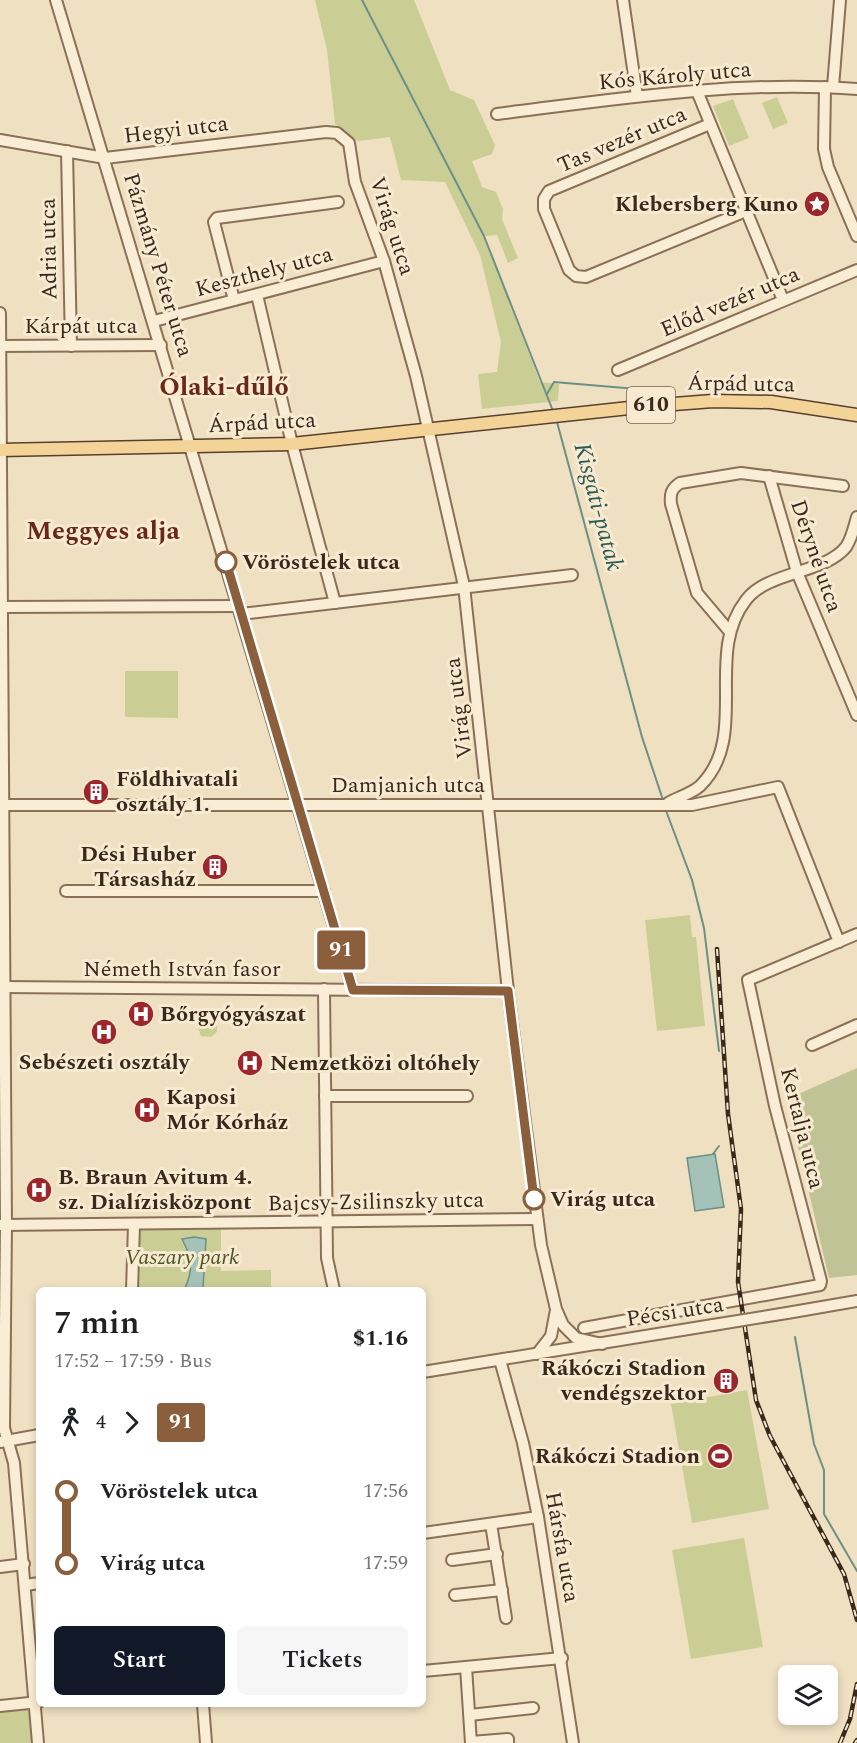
<!DOCTYPE html>
<meta charset="utf-8">
<style>
body{margin:0;font-family:Spectral,serif;background:#f6f6f6;color:#202124;height:100vh;display:flex;flex-direction:column;font-size:22px;white-space:nowrap}
*{box-sizing:border-box;margin:0}
p{font-size:20px;color:#757577}
.icon{flex:none;width:33px;height:33px;fill:none;stroke:currentColor;stroke-width:2;stroke-linecap:round;stroke-linejoin:round}
.map{position:relative;flex:1;overflow:hidden}
.side{position:absolute;left:36px;top:1287px;width:390px;height:420px;display:flex;flex-direction:column;background:#fff;border-radius:9px;box-shadow:0 3px 9px #0003}
.side>*{flex:none}
.badge{padding:0 12px;border-radius:4px;font-size:21px;line-height:39px}
.buttons{position:absolute;left:778px;top:1665px;display:grid;gap:12px}
.buttons a{display:grid;place-items:center;width:60px;height:60px;border-radius:9px;background:#fff;box-shadow:0 3px 9px #0003;font-size:30px}
.map>.badge{position:absolute;translate:-50% -50%;box-shadow:0 0 0 3px #fff}
.legs{display:flex;align-items:center;gap:9px;height:66px;padding:0 18px;font-size:20px}
.legs p{margin-inline-start:auto}
.head{display:flex;align-items:center;justify-content:space-between;height:102px;padding:0 18px}
h1{font-size:33px;font-weight:600;line-height:45px}
.button{display:flex;gap:12px;margin-top:auto;padding:12px 18px}
.button a{flex:1;height:69px;border-radius:9px;background:#111827;color:#fff;font-size:24px;font-weight:600;line-height:69px;text-align:center}
.button a+a{background:#f6f6f6;color:#202124}
ul{padding:0 18px;list-style:none}
li{display:flex;align-items:center;gap:21px;height:72px;font-size:22px}
li i{display:grid;place-items:center;width:9px;height:100%;margin:0 8px;background:currentColor}
li i::after{content:'';width:15px;height:15px;margin:-8px;border:4px solid;border-radius:50%;background:#fff}
li p{margin-inline-start:auto}
li:first-child i{background:linear-gradient(#0000 50%,currentColor 0)}
li:last-child i{background:linear-gradient(currentColor 50%,#0000 0)}
.map>svg:first-child{display:block}
</style>
<div class="map">
<svg width="857" height="1743" viewBox="0 0 857 1743">
<rect width="100%" height="100%" fill="#f0e0c2"/>
<g fill="#cace95">
<polygon points="315,0 414,0 450,90 474,100 495,145 492,154 472,161 482,187 496,192 503,209 502,219 518,258 508,263 497,235 484,236 540,382 559,384 558,401 482,409 478,374 497,372 501,342 480,255 445,182 401,180 390,137 358,141 335,124 327,50"/>
<polygon points="777,97 788,123 773,129 762,103"/>
<polygon points="733,99 749,138 729,146 713,106"/>
<polygon points="125,671 178,671 178,718 125,717"/>
<polygon points="690,915 692,937 696,937 705,1026 657,1031 645,920"/>
<polygon points="216,1008 217,1032 211,1037 201,1036 198,1028 202,1009"/>
<polygon points="221,1224 221,1271 271,1270 271,1290 134,1290 134,1225"/>
<polygon points="747,1390 769,1509 692,1523 671,1404"/>
<polygon points="744,1538 763,1647 691,1659 672,1550"/>
<polygon points="29,1709 32,1743 0,1743 0,1712"/>
</g>
<polygon fill="#bfc395" points="857,1068 857,1275 829,1278 787,1099"/>
<g fill="#a4c2b8" stroke="#6b9085" stroke-width="1.5">
<polygon points="715,1154 724,1207 695,1211 687,1158"/>
<path d="M194 1237 206 1239 203 1288 184 1290C194 1270 192 1258 182 1239Z"/>
</g>
<g fill="none" stroke-linecap="round" stroke-linejoin="round">
<g stroke="#6b9085" stroke-width="2">
<polyline points="362,0 484,236 553,411"/>
<polyline points="547,394 554,382 649,390"/>
<polyline points="557,422 642,737 663,800"/>
<polyline points="665,808 692,880 704,928 719,1051"/>
<polyline points="713,1154 719,1146"/>
<polyline points="795,1337 814,1444 824,1470 824,1514 857,1571"/>
</g>
<g stroke="#8a7058" stroke-width="14">
<g id="minor">
<polyline points="56,0 353,990"/>
<polyline points="623,0 637,96"/>
<polyline points="825,87 824,149 828,167 857,236"/>
<polyline points="833,87 840,0"/>
<polyline points="697,91 783,300"/>
<path d="M497 114C616 99 737 80 857 89"/>
<polyline points="710,124 549,191 544,199 544,209 569,270 576,276 586,277 746,211"/>
<polyline points="0,140 105,158 326,132 337,133 349,143 355,182 384,261 416,376 464,586 508,991 541,1245 556,1309 563,1325 576,1338 602,1344"/>
<polyline points="67,151 71,346"/>
<polyline points="257,295 292,444 335,603"/>
<polyline points="234,300 214,222 217,218 338,202"/>
<polyline points="0,313 6,1225 4,1428 14,1463 38,1743"/>
<polyline points="154,321 384,261"/>
<polyline points="0,346 161,345"/>
<polyline points="618,370 857,270"/>
<polyline points="769,476 797,572 857,715"/>
<polyline points="2,607 239,606"/>
<polyline points="241,614 572,575"/>
<path d="M730 632 697 593 671 504C670 494 671 489 680 483L741 473 843 486"/>
<path d="M668 803C678 797 691 794 700 786 751 736 703 655 746 600 768 571 824 574 846 547 852 538 854 527 857 517"/>
<polyline points="0,805 692,805 778,787 839,942"/>
<polyline points="66,891 324,891"/>
<polyline points="0,987 508,991"/>
<polyline points="324,989 327,1258 334,1290"/>
<polyline points="812,1045 857,1025"/>
<polyline points="325,1096 467,1096"/>
<polyline points="0,1225 537,1219"/>
<polyline points="132,1290 134,1225"/>
<polyline points="787,1313 857,1301"/>
<polyline points="584,1328 820,1285 821,1281 775,1106 748,980 857,934"/>
<polyline points="537,1354 551,1336 556,1310"/>
<polyline points="500,1360 523,1443 538,1517 573,1743"/>
<polyline points="423,1372 713,1325"/>
<polyline points="0,1442 39,1435"/>
<polyline points="491,1524 506,1618"/>
<polyline points="423,1533 538,1517"/>
<polyline points="452,1560 497,1554"/>
<polyline points="0,1567 24,1564"/>
<polyline points="26,1585 39,1583"/>
<polyline points="455,1595 502,1590"/>
<polyline points="466,1667 471,1743"/>
<polyline points="423,1671 562,1658"/>
<polyline points="203,1704 206,1743"/>
<polyline points="0,1706 39,1702"/>
<polyline points="470,1715 533,1708"/>
<polyline points="471,1742 508,1739 508,1743"/>
</g>
</g>
<g stroke="#583f2d" stroke-width="15">
<polyline id="major" points="0,450 292,444 648,406 713,401 771,402 857,415"/>
</g>
<use href="#minor" stroke="#faedd5" stroke-width="10"/>
<use href="#major" stroke="#f4d398" stroke-width="12"/>
<g stroke="#39291d" stroke-width="4.5">
<g id="rail">
<polyline points="717,949 728,1114 741,1209 738,1282 756,1400 770,1436 844,1574 857,1620"/>
<polyline points="840,1743 850,1719 857,1684"/>
<polyline points="855,1743 857,1740"/>
</g>
</g>
<use href="#rail" stroke="#f7ead1" stroke-width="2" stroke-dasharray="7" stroke-linecap="butt"/>
<g stroke="#8a7058" stroke-width="14" stroke-linecap="butt">
<polyline id="minor-bridge" points="713,1325 787,1313"/>
</g>
<use href="#minor-bridge" stroke="#faedd5" stroke-width="10"/>
</g>
<g fill="none" stroke-linecap="round" stroke-linejoin="round">
<g stroke="#fff" stroke-width="14">
<polyline id="line-1" points="226,562 353,990 508,991 534,1199"/>
</g>
<use href="#line-1" stroke="#8b5e3c" stroke-width="9"/>
</g>
<defs>
<g id="sight-disc" transform="scale(1.35)"><circle r="9.5" fill="#9b262c" stroke="#f7ead1"/><path d="M0-6L1.8-2.2L6-1.7L2.9 1.2L3.7 5.4L0 3.3L-3.7 5.4L-2.9 1.2L-6-1.7L-1.8-2.2Z" fill="#fff"/></g>
<g id="building-disc" transform="scale(1.35)"><circle r="9.5" fill="#9b262c" stroke="#f7ead1"/><path d="M-4-6H4V6H1V3H-1V6H-4ZM-2.5-4.3h1.7v1.8h-1.7ZM.8-4.3h1.7v1.8H.8ZM-2.5-1h1.7V.8h-1.7ZM.8-1h1.7V.8H.8Z" fill="#fff"/></g>
<g id="hospital-disc" transform="scale(1.35)"><circle r="9.5" fill="#9b262c" stroke="#f7ead1"/><path d="M-5-5h3v3.5h4V-5h3V5h-3V1.5h-4V5h-3Z" fill="#fff"/></g>
<g id="stadium-disc" transform="scale(1.35)"><circle r="9.5" fill="#9b262c" stroke="#f7ead1"/><path d="M0-5a6.5 5 0 1 0 0 10a6.5 5 0 1 0 0-10ZM-3.5-1.8h7v3.6h-7Z" fill="#fff"/></g>
</defs>
<g fill-rule="evenodd">
<use href="#sight-disc" x="817" y="204"/>
<use href="#building-disc" x="96" y="792"/>
<use href="#building-disc" x="215" y="867"/>
<use href="#hospital-disc" x="141" y="1014"/>
<use href="#hospital-disc" x="104" y="1032"/>
<use href="#hospital-disc" x="250" y="1063"/>
<use href="#hospital-disc" x="147" y="1110"/>
<use href="#hospital-disc" x="39" y="1190"/>
<use href="#building-disc" x="726" y="1381"/>
<use href="#stadium-disc" x="720" y="1456"/>
</g>
<g fill="#fff" stroke="#8b5e3c" stroke-width="3">
<circle cx="226" cy="562" r="10"/>
<circle cx="534" cy="1199" r="10"/>
</g>
<g text-anchor="middle" dominant-baseline="central" stroke-width="6" stroke-linejoin="round" paint-order="stroke">
<rect fill="#f7ead1" stroke="#726353" stroke-width="1.5" x="627" y="387" width="48" height="36" rx="4.5"/>
<g font-size="21" font-weight="bold" fill="#39291d">
<text x="651" y="405">610</text>
</g>
<g font-size="22" fill="#39291d" stroke="#f7ead1">
<text transform="translate(675 76) rotate(-5)">Kós Károly utca</text>
<text transform="translate(176 130) rotate(-7)">Hegyi utca</text>
<text transform="translate(622 140) rotate(-23)">Tas vezér utca</text>
<text transform="translate(392 226) rotate(72)">Virág utca</text>
<text transform="translate(49 249) rotate(-91)">Adria utca</text>
<text transform="translate(158 265) rotate(73)">Pázmány Péter utca</text>
<text transform="translate(264 272) rotate(-15)">Keszthely utca</text>
<text transform="translate(730 302) rotate(-23)">Előd vezér utca</text>
<text x="81" y="326">Kárpát utca</text>
<text transform="translate(741 384) rotate(1)">Árpád utca</text>
<text transform="translate(262 423) rotate(-3)">Árpád utca</text>
<text transform="translate(816 556) rotate(71)">Déryné utca</text>
<text transform="translate(459 708) rotate(-97)">Virág utca</text>
<text x="408" y="785">Damjanich utca</text>
<text x="182" y="969">Németh István fasor</text>
<text transform="translate(802 1128) rotate(76)">Kertalja utca</text>
<text transform="translate(376 1202) rotate(-1)">Bajcsy-Zsilinszky utca</text>
<text transform="translate(675 1312) rotate(-9)">Pécsi utca</text>
<text transform="translate(562 1547) rotate(80)">Hársfa utca</text>
</g>
<g font-size="22" font-weight="bold" fill="#39291d" stroke="#f7ead1" text-anchor="start">
<text x="798" y="204" text-anchor="end">Klebersberg Kuno</text>
<text x="116" y="779">Földhivatali<tspan x="116" dy="25">osztály 1.</tspan></text>
<text x="196" y="854" text-anchor="end">Dési Huber<tspan x="196" dy="25">Társasház</tspan></text>
<text x="160" y="1014">Bőrgyógyászat</text>
<text x="104" y="1062" text-anchor="middle">Sebészeti osztály</text>
<text x="270" y="1063">Nemzetközi oltóhely</text>
<text x="166" y="1097">Kaposi<tspan x="166" dy="25">Mór Kórház</tspan></text>
<text x="58" y="1177">B. Braun Avitum 4.<tspan x="58" dy="25">sz. Dialízisközpont</tspan></text>
<text x="706" y="1368" text-anchor="end">Rákóczi Stadion<tspan x="706" dy="25">vendégszektor</tspan></text>
<text x="700" y="1456" text-anchor="end">Rákóczi Stadion</text>
</g>
<g font-size="22" font-weight="bold" fill="#39291d" stroke="#f7ead1" text-anchor="start">
<text x="242" y="562">Vöröstelek utca</text>
<text x="550" y="1199">Virág utca</text>
</g>
<g font-size="22" font-style="italic" fill="#4c5623" stroke="#f7ead1">
<text x="182" y="1257">Vaszary park</text>
</g>
<g font-size="24" font-style="italic" fill="#2c5a54" stroke="#f7ead1">
<text transform="translate(598 507) rotate(75)">Kisgáti-patak</text>
</g>
<g font-size="26" font-weight="bold" fill="#67271b" stroke="#f7ead1">
<text x="224" y="387">Ólaki-dűlő</text>
<text x="103" y="531">Meggyes alja</text>
</g>
</g>
</svg>
<div class="buttons">
<a><svg class="icon" aria-label="layers" viewBox="0 0 24 24"><path d="M12 4l9 5-9 5-9-5zM3 14l9 5 9-5"/></svg></a>
</div>
<b class="badge" style="left:341px;top:950px;background:#8b5e3c;color:#fff">91</b>
<section class="side">
<div class="head"><div><h1>7 min</h1><p>17:52 – 17:59 · Bus</p></div><b>$1.16</b></div>
<div class="legs"><svg class="icon" aria-label="walk" viewBox="0 0 24 24"><circle cx="13" cy="4" r="2"/><path d="M13 8l-2 6 4 7M11 14l-3 7M7 12l3-4h3l4 4"/></svg>4<svg class="icon" aria-label="forward" viewBox="0 0 24 24"><path d="M9 5l7 7-7 7"/></svg><b class="badge" style="background:#8b5e3c;color:#fff">91</b></div>
<ul>
<li><i style="color:#8b5e3c"></i><b>Vöröstelek utca</b><p>17:56</p></li>
<li><i style="color:#8b5e3c"></i><b>Virág utca</b><p>17:59</p></li>
</ul>
<div class="button"><a>Start</a><a>Tickets</a></div>
</section>
</div>
